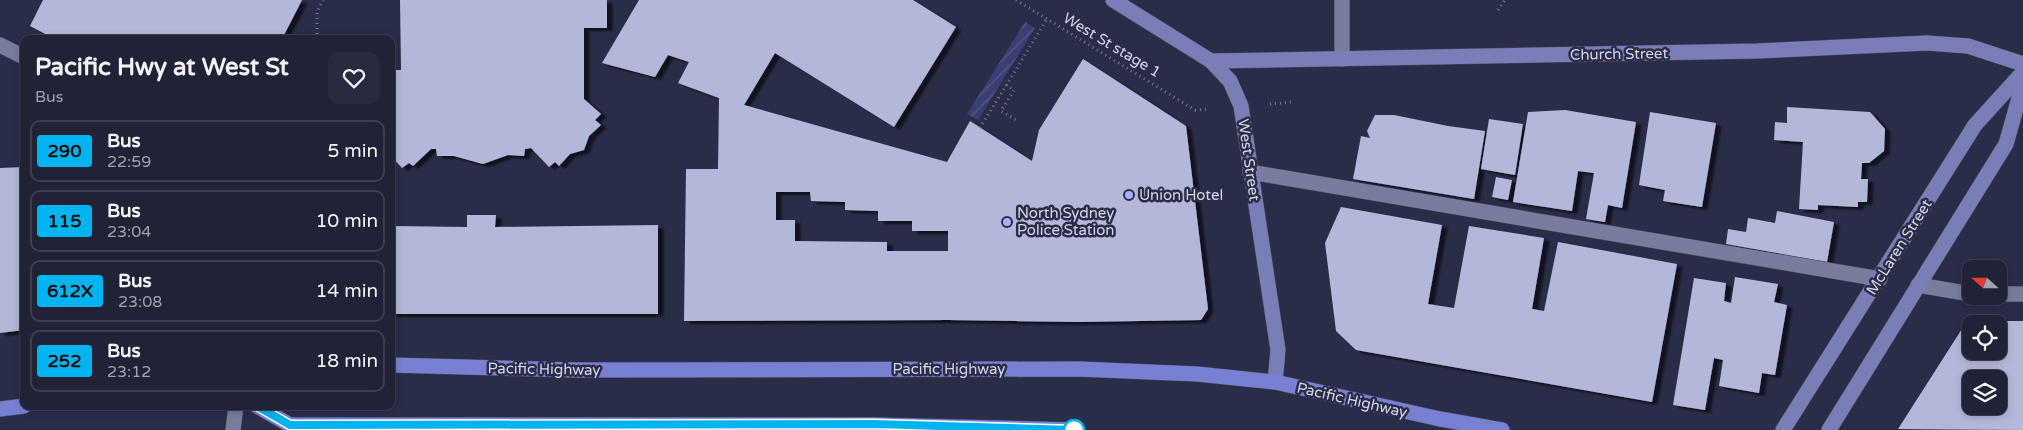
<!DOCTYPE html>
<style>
body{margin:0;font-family:"Varela Round",sans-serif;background:#282a3e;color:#f1f3f6;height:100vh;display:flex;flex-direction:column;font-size:19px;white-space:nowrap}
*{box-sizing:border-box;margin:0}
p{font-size:16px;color:#a2a4ad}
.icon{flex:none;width:28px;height:28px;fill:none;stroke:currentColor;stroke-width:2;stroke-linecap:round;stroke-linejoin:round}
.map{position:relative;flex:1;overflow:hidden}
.side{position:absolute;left:20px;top:35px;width:375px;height:375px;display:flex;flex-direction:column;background:#202236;border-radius:10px;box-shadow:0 2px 8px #0003,0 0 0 1px #3d3f51}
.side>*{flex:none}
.badge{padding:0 10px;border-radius:4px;font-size:18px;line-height:32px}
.needle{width:32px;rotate:291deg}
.tools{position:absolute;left:1962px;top:260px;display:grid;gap:10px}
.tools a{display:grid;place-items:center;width:45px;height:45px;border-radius:10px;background:#202236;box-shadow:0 2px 8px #0003,0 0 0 1px #3d3f51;font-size:25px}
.map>.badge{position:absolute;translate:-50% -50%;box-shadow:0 0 0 2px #fff}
.round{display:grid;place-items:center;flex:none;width:52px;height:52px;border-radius:10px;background:#282a3e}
.headline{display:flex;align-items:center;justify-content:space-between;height:85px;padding:0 15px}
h1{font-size:24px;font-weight:800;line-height:38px}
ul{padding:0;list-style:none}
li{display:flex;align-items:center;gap:15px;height:62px;margin:0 10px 8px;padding:0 5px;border:2px solid #3d3f51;border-radius:10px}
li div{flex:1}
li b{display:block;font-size:19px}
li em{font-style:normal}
li .badge{min-width:55px;font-weight:700;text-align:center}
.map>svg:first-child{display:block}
</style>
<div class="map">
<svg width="2023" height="430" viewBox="0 0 2023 430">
<defs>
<pattern id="garden-furrows" width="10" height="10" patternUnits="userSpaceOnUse" patternTransform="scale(1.25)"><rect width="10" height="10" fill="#3a3e72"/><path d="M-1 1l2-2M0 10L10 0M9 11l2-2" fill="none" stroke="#565986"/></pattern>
<filter id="shadow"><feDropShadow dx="5.5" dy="3" stdDeviation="1" flood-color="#0009"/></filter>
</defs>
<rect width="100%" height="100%" fill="#2a2d48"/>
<polygon fill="url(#garden-furrows)" points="1025,22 1035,28 978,120 967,114"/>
<g fill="#b3b8da" fill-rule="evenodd" filter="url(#shadow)">
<polygon points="43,0 302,0 282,39 55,39 30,26"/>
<polygon points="400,0 607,0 607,28 584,28 584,99 601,114 595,120 601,125 589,136 584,150 570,154 559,166 555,162 549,167 531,148 525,149 524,156 508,155 483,164 454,156 437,156 436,149 431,149 413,166 409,163 402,168 391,156 391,70 401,70"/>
<path d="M639 0H913L956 27 894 127 775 53 744 105 947 162 970 121 1032 161 1039 130 1083 59 1186 126 1208 309 1201 320 1078 322 949 320 684 321 686 169H718L719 98 678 83 689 62 668 55 655 77 602 63ZM776 192H810L811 201 845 202V210L878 211V221H912V231H948V251H887V242L795 241V220H776Z"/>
<polygon points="1787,107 1870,112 1885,129 1884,151 1869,163 1862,163 1861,179 1868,179 1867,202 1858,202 1858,207 1818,205 1818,210 1799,209 1803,142 1774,140 1775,122 1787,123"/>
<polygon points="1565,110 1636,122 1622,208 1608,205 1605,222 1586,219 1594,173 1578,171 1572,211 1513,202 1528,112"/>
<polygon points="1650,112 1716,123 1702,207 1663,201 1665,190 1639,185"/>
<polygon points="1375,115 1394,115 1448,126 1485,131 1474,199 1353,179 1361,136 1370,138 1367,131"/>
<polygon points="1489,119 1523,124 1515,175 1481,169"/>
<polygon points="24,167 24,330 0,333 0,168"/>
<polygon points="1496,177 1512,180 1508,200 1492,197"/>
<polygon points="1341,207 1442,225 1428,304 1454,308 1469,226 1544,238 1532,309 1544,311 1558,242 1677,264 1652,402 1356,350 1336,331 1325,243"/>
<polygon points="1777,211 1834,222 1827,262 1726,244 1728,229 1746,232 1748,218 1775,223"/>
<polygon points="467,215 496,215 495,227 658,225 658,314 391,314 391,226 467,227"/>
<polygon points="1735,277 1778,284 1774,302 1787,305 1775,375 1762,373 1759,393 1719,386 1723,360 1714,358 1705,410 1673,405 1694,278 1726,283 1724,301 1731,303"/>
<path d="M1967 321H2023V430L1898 429ZM1971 324H1999V351H1971ZM1971 379H1999V406H1971Z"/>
</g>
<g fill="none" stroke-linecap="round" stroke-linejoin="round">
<g stroke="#494b62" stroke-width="16">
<g id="lane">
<polyline points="1342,0 1342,59"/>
<polyline points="0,45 24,57"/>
<polyline points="1250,172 1880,279"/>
</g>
</g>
<g stroke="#494b62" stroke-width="16">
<g id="street">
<polyline points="1918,285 1971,294"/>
<polyline points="1999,294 2023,294"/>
<polyline points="233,430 236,406"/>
</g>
</g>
<g stroke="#494b62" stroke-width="16">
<g id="secondary">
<polyline points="1113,0 1211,61 1230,81 1241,106 1278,350 1275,382"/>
<polyline points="1211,61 1757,51 1927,43 1968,46 2023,64"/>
<polyline points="1783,430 1975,125 2023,72"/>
<polyline points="1829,430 2006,144 2023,84"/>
</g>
</g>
<g stroke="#494b62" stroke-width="16">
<g id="primary">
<polyline points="391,365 577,370 1079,369 1197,374 1275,382 1440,419 1502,430"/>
<polyline points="257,406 290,425 875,425 1075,430"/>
<polyline points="0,409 24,406"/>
</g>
</g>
<g stroke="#777a91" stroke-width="3" stroke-dasharray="1 4" stroke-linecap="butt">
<polyline points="1016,0 1195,110 1209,109"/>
<polyline points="1498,10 1505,0"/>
<polyline points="317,39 317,11 323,0"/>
<polyline points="1006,85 1014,90 1001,111 1016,120"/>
<polyline points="1270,104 1292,102"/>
<polyline points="980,128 1047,19"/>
</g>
<use href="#lane" stroke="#787d9d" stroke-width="15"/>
<use href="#street" stroke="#787d9d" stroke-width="15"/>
<use href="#secondary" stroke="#797eb7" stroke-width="15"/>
<use href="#primary" stroke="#7a80d1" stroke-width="15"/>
</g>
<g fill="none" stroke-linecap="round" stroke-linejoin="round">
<g stroke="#fff" stroke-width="11">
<polyline id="line" points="257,406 290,425 875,424 1074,430"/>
</g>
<use href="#line" stroke="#00b5ef" stroke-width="8"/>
</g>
<g fill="#a8b0fc" stroke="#2a2d48" stroke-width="2">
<circle cx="1129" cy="195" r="5"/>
<circle cx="1007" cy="222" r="5"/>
</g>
<circle fill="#fff" stroke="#00b5ef" stroke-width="2.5" cx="1074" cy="430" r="10"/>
<g text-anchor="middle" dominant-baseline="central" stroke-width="5" stroke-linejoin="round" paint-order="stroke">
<g font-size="15" fill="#d4d7e9" stroke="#2a2d48">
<text transform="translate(1112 45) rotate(31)">West St stage 1</text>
<text transform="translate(1619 54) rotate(-1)">Church Street</text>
<text transform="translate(1249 160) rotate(82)">West Street</text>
<text transform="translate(1899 247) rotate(-58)">McLaren Street</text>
<text transform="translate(544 369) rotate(1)">Pacific Highway</text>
<text x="949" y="369">Pacific Highway</text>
<text transform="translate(1352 400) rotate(13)">Pacific Highway</text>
</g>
<g font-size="15" fill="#d4d7e9" stroke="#2a2d48" text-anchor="start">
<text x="1139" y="195">Union Hotel</text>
<text x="1017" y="213">North Sydney<tspan x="1017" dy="17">Police Station</tspan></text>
</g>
</g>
</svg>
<div class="tools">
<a><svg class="needle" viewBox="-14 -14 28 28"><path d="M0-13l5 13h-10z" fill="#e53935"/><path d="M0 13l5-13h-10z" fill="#a2a4ad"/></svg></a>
<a><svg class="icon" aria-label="locate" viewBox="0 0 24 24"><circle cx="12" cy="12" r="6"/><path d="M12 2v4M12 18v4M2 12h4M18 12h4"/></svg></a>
<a><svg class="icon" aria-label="layers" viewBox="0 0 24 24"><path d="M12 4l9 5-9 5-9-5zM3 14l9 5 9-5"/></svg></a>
</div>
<section class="side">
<div class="headline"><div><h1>Pacific Hwy at West St</h1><p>Bus</p></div><a class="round"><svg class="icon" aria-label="heart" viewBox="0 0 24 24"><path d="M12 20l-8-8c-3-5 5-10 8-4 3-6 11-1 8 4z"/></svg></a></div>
<ul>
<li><span class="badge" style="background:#00b5ef;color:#111">290</span><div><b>Bus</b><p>22:59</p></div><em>5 min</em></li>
<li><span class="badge" style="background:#00b5ef;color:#111">115</span><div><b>Bus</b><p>23:04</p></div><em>10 min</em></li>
<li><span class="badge" style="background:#00b5ef;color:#111">612X</span><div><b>Bus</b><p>23:08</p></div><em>14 min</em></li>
<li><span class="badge" style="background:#00b5ef;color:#111">252</span><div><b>Bus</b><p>23:12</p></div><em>18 min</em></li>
</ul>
</section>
</div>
